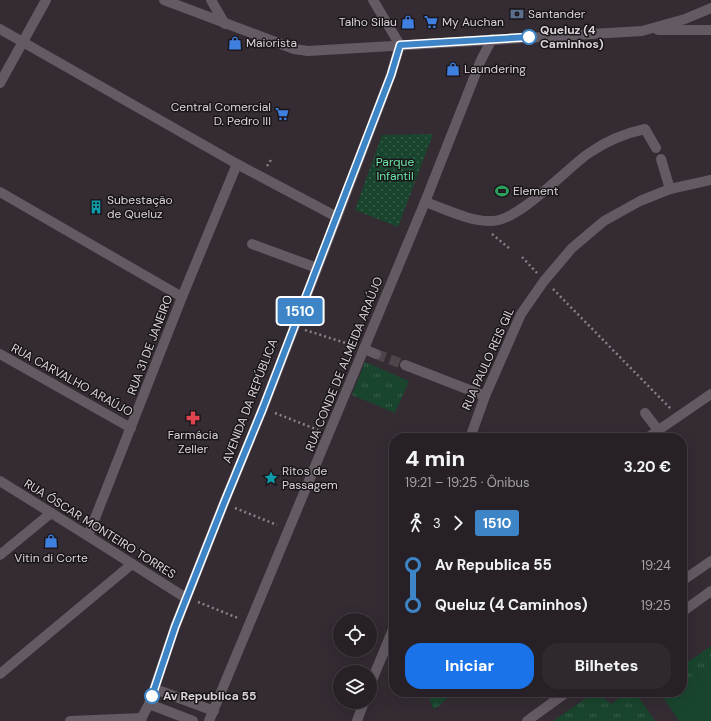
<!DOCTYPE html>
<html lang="pt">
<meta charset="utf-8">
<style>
body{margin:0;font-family:"DM Sans",sans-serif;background:#2f282e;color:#f1f3f6;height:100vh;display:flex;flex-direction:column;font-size:15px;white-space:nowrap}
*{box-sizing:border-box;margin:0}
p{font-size:13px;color:#a4a3a7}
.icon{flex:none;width:22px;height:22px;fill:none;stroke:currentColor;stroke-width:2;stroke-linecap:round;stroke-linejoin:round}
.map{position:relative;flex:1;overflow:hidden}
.panel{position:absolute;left:389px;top:433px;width:298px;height:264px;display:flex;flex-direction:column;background:#272026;border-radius:16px;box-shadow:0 4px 16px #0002,0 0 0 1px #433e43}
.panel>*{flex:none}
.badge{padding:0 8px;border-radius:3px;font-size:14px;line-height:26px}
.tools{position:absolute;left:333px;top:613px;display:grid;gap:8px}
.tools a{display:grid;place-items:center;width:44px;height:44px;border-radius:50%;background:#272026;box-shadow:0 4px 16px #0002,0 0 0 1px #433e43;font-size:20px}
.map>.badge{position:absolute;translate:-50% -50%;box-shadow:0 0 0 2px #fff}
.legs{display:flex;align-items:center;gap:6px;height:44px;padding:0 16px;font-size:13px}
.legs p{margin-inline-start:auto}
.summary{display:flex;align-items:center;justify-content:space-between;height:68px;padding:0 16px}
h1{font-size:22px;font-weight:800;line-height:30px}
.primary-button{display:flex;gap:8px;margin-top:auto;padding:8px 16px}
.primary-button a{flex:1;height:46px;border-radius:16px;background:#1a73e8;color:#fff;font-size:16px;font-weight:800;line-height:46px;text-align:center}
.primary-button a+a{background:#2f282e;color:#f1f3f6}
ul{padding:0 16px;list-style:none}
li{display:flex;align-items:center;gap:14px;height:40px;font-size:15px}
li i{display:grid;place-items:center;width:6px;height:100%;margin:0 5px;background:currentColor}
li i::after{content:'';width:10px;height:10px;margin:-5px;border:3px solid;border-radius:50%;background:#272026}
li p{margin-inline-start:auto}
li:first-child i{background:linear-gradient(#0000 50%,currentColor 0)}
li:last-child i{background:linear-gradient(currentColor 50%,#0000 0)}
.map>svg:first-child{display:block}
</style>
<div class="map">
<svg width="711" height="721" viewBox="0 0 711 721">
<defs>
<pattern id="grass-tufts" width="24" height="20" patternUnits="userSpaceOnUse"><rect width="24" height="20" fill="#19452e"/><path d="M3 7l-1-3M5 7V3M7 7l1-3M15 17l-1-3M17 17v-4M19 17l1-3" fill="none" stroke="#3a5f4c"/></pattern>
<pattern id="park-dots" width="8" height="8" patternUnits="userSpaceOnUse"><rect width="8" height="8" fill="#19452e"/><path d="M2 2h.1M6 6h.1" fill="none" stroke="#3a5f4c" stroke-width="1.8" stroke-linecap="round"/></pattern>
</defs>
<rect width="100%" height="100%" fill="#342b33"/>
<g fill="url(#grass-tufts)">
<polygon points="365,362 409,381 395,413 352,395"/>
<polygon points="711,646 711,665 682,684 682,666"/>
<polygon points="427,692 453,692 438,707 433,709"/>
<polygon points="595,692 597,692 611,704 621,697 619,692 635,692 655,721 553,721"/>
</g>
<polygon fill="url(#park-dots)" points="433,134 398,227 355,210 382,135"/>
<polygon fill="#19452e" points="711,665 711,721 679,721 663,697 670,692 682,692 682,684"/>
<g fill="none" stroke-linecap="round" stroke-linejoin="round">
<polyline stroke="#4d444c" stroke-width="10" stroke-dasharray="10 5" stroke-linecap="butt" points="376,354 405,365"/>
<g stroke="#888187" stroke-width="2.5" stroke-dasharray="2 3" stroke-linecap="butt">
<polyline points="267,166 271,160"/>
<polyline points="492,234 510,249"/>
<polyline points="522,257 537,273"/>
<polyline points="553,289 670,408"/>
<polyline points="305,330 352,345"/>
<polyline points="275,413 318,430"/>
<polyline points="235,508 277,525"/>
<polyline points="198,602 238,618"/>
</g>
<g stroke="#645a63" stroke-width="10">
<polyline points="164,0 294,49 308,51 642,31 685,19 711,8"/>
<polyline points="211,0 225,24"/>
<polyline points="373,0 400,45"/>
<polyline points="0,29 237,164 337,217"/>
<polyline points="658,30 711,30"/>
<polyline points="0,83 46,0"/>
<polyline points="661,159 670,189"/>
<polyline points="0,192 182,297"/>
<path d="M425 202C446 209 470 222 492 221 519 221 566 169 589 153 605 142 626 133 645 129L656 148"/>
<polyline points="252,244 317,268"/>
<polyline points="364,349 376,354"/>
<polyline points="0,354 131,428"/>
<polyline points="405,365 485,396"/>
<polyline points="645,413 658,430"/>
<polyline points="470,438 485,396 521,314 544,281 572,248 604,221 640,201 670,189 711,180"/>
<polyline points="647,438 711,394"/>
<polyline points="0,481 88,536 186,598"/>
<polyline points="88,536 182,297 237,164"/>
<polyline points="0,555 51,513"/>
<polyline points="682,581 711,561"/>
<polyline points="682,612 711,591"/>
<polyline points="0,674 132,564"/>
<polyline points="370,685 394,627"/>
<polyline points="155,689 214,711"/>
<polyline points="149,704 193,721"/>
<polyline points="70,721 142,718"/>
<polyline points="140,721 149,704 175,627 224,503 263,408 337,217 391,75 400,45"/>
<polyline points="209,721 425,202 481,60 492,39"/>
<polyline points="357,721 364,702"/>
<polyline points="527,721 567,692"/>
</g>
</g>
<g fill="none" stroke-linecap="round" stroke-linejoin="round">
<g stroke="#fff" stroke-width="9">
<polyline id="line-1" points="152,696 175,627 224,503 263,408 391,75 400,45 529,37"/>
</g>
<use href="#line-1" stroke="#3d85c6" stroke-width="6"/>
</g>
<defs>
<g id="bank-bare" transform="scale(1.08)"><path d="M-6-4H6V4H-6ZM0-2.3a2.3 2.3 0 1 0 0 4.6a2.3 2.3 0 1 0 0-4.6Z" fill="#5c6f8a" stroke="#191519" stroke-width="2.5" paint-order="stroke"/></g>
<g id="shop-bare" transform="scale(1.08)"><path d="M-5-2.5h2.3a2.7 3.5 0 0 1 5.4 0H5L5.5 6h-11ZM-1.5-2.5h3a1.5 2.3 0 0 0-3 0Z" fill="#3f7fe0" stroke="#191519" stroke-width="2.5" paint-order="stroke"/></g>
<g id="supermarket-bare" transform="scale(1.08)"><path d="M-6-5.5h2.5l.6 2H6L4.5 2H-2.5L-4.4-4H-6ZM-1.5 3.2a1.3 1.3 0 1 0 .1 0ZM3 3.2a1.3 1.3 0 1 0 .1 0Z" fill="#3f7fe0" stroke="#191519" stroke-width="2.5" paint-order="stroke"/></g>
<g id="stadium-bare" transform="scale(1.08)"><path d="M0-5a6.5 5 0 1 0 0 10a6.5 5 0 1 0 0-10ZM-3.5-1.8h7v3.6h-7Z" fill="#2e9e5b" stroke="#191519" stroke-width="2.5" paint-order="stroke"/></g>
<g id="building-bare" transform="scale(1.08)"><path d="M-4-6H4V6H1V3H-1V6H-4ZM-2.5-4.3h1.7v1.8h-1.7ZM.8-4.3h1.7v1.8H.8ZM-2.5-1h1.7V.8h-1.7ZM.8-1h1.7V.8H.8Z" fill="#0f9aa8" stroke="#191519" stroke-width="2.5" paint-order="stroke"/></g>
<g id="pharmacy-bare" transform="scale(1.08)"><path d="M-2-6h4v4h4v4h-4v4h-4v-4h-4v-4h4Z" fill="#e0444e" stroke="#191519" stroke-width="2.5" paint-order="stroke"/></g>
<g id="sight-bare" transform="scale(1.08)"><path d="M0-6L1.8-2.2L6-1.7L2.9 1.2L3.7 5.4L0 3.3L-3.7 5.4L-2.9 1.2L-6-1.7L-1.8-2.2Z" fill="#0f9aa8" stroke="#191519" stroke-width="2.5" paint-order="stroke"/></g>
</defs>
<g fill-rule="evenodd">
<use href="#bank-bare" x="517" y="14"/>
<use href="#shop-bare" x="408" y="22"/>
<use href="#supermarket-bare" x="431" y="22"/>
<use href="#shop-bare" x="235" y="43"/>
<use href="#shop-bare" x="453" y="69"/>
<use href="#supermarket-bare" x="282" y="114"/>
<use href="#stadium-bare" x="502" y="191"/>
<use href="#building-bare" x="96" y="207"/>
<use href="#pharmacy-bare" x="193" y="418"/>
<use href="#sight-bare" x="271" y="478"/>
<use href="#shop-bare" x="51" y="541"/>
</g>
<g fill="#fff" stroke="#3d85c6" stroke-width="2">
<circle cx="529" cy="37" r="7"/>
<circle cx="152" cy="696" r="7"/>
</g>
<g text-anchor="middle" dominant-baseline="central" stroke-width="3" stroke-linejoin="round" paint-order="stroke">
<g font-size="12" fill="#dad4d9" stroke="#191519" text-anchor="start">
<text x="528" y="14">Santander</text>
<text x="397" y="22" text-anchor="end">Talho Silau</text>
<text x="442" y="22">My Auchan</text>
<text x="246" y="43">Maiorista</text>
<text x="464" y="69">Laundering</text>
<text x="271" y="107" text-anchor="end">Central Comercial<tspan x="271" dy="14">D. Pedro III</tspan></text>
<text x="513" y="191">Element</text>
<text x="107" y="200">Subestação<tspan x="107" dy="14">de Queluz</tspan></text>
<text x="193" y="435" text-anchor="middle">Farmácia<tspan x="193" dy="14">Zeller</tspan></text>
<text x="282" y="471">Ritos de<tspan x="282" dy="14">Passagem</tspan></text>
<text x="51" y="558" text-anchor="middle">Vitin di Corte</text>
</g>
<g font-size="12" font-weight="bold" fill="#dad4d9" stroke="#191519" text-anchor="start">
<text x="540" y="30">Queluz (4<tspan x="540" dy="14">Caminhos)</tspan></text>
<text x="163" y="696">Av Republica 55</text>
</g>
<g font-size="12" fill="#6ae8a6" stroke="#191519">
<text x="395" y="162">Parque<tspan x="395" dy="14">Infantil</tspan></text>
</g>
<g font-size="12" fill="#dad4d9" stroke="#191519">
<text transform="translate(150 345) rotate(-69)">RUA 31 DE JANEIRO</text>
<text transform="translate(488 359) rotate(-66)">RUA PAULO REIS GIL</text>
<text transform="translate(344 364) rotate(-68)">RUA CONDE DE ALMEIDA ARAÚJO</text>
<text transform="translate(72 380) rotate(29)">RUA CARVALHO ARAÚJO</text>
<text transform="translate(250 401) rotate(-69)">AVENIDA DA REPÚBLICA</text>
<text transform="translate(100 529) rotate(32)">RUA ÓSCAR MONTEIRO TORRES</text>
</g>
</g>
</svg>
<div class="tools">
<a><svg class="icon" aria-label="locate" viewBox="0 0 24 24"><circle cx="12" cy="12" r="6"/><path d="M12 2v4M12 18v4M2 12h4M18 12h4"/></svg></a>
<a><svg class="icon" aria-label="layers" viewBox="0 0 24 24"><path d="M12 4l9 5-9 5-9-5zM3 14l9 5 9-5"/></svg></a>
</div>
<b class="badge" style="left:300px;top:311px;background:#3d85c6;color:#fff">1510</b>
<section class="panel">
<div class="summary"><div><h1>4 min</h1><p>19:21 – 19:25 · Ônibus</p></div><b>3.20 €</b></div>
<div class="legs"><svg class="icon" aria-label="walk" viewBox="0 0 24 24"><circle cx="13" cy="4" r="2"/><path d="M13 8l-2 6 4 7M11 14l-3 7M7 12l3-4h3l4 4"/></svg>3<svg class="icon" aria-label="forward" viewBox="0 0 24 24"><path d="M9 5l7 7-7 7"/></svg><b class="badge" style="background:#3d85c6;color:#fff">1510</b></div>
<ul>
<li><i style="color:#3d85c6"></i><b>Av Republica 55</b><p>19:24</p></li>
<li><i style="color:#3d85c6"></i><b>Queluz (4 Caminhos)</b><p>19:25</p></li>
</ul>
<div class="primary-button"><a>Iniciar</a><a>Bilhetes</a></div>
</section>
</div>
